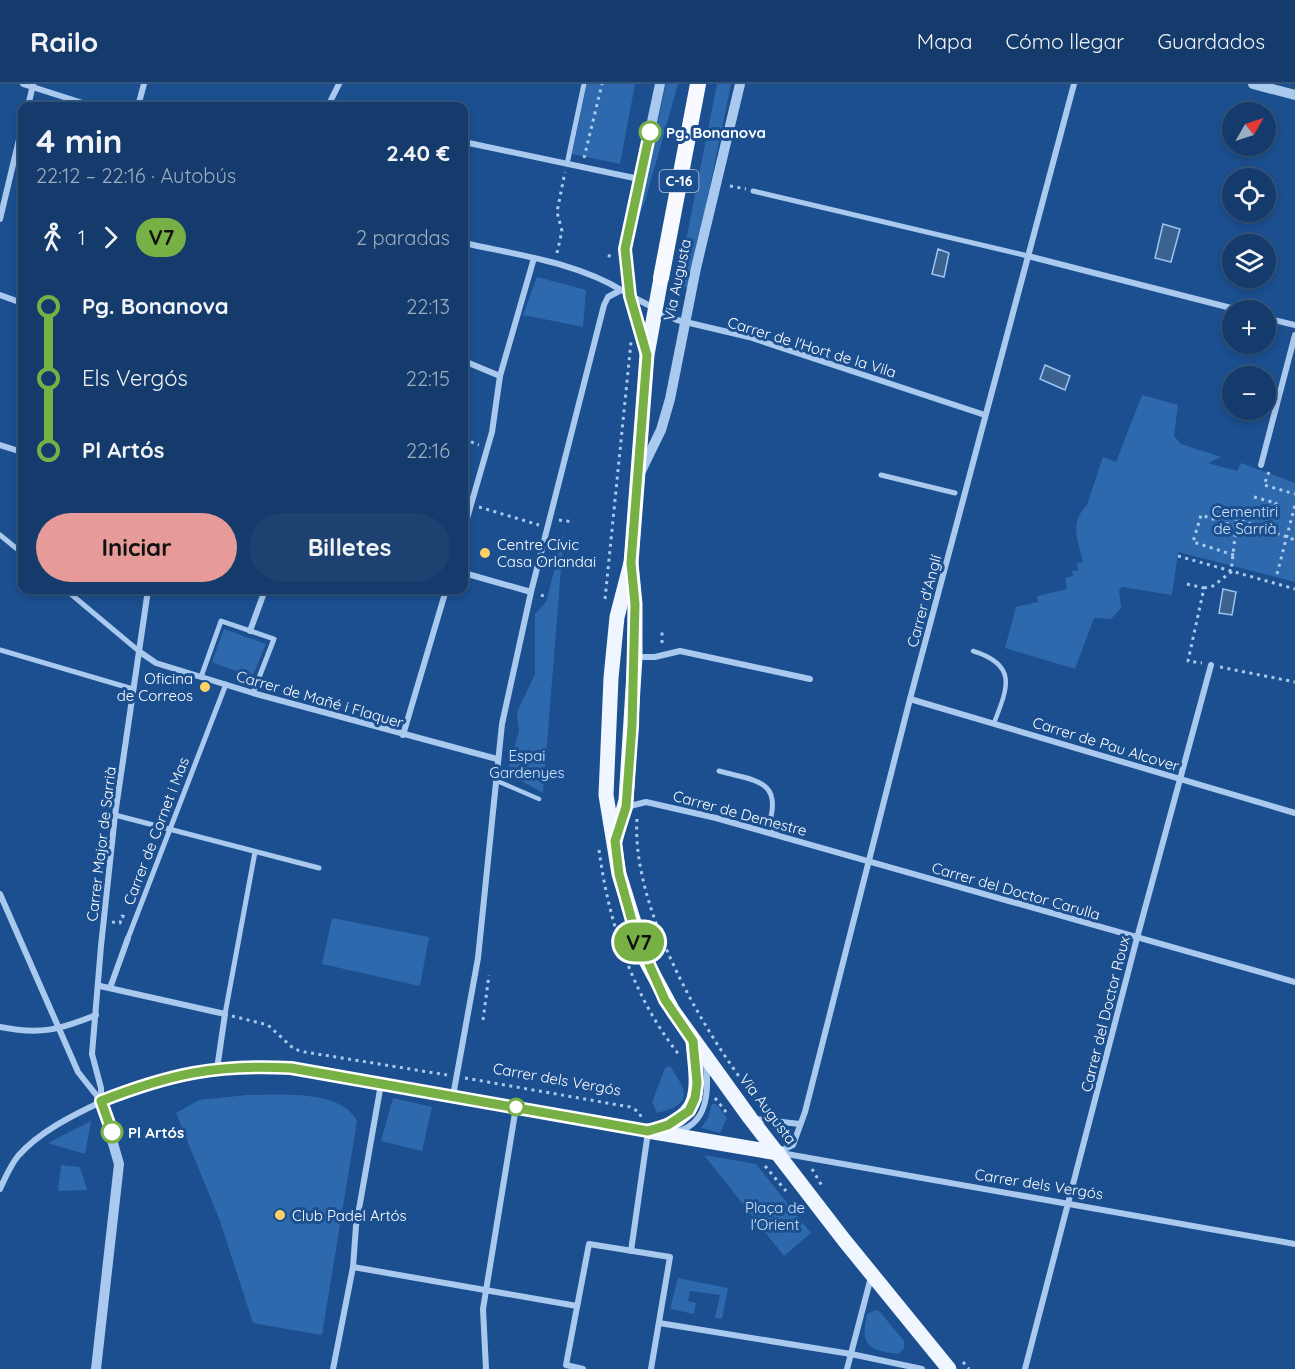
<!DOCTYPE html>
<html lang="es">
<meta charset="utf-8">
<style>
body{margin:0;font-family:Quicksand,sans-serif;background:#1d4271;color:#f1f3f6;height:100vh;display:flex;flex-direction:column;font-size:22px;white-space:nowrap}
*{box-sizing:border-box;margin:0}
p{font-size:20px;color:#9dadc1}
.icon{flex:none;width:33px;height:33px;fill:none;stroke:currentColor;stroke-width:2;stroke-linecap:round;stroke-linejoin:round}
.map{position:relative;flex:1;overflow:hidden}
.drawer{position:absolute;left:18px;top:18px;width:450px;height:492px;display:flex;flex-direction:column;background:#143b6b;border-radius:12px;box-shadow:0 3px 9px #0003,0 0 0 2px #33557e}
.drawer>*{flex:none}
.badge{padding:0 12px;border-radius:20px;font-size:21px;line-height:39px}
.needle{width:39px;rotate:51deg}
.buttons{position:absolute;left:1222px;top:18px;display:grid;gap:12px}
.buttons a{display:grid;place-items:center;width:54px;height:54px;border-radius:50%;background:#143b6b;box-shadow:0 3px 9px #0003,0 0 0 2px #33557e;font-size:30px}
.map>.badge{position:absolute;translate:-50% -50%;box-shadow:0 0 0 3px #fff}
.legs{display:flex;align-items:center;gap:9px;height:66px;padding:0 18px;font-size:20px}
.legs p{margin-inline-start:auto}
.headline{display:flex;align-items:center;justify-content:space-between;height:102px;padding:0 18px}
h1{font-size:33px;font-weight:700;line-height:45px}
.button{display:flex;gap:12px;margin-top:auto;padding:12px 18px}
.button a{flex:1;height:69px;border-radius:36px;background:#e69b98;color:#111;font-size:24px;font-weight:700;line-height:69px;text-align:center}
.button a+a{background:#1d4271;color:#f1f3f6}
ul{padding:0 18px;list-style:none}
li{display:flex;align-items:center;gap:21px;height:72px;font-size:22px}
li i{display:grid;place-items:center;width:9px;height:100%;margin:0 8px;background:currentColor}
li i::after{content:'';width:15px;height:15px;margin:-8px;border:4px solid;border-radius:50%;background:#143b6b}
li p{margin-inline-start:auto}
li:first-child i{background:linear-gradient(#0000 50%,currentColor 0)}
li:last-child i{background:linear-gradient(currentColor 50%,#0000 0)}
header{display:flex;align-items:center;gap:36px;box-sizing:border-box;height:84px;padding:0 30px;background:#143b6b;border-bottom:2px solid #33557e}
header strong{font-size:28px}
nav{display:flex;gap:33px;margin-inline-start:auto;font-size:21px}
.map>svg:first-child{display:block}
</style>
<header>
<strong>Railo</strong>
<nav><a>Mapa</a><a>Cómo llegar</a><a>Guardados</a></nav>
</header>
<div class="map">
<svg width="1295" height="1285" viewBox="0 0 1295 1285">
<rect width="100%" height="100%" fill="#1b4f8f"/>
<g fill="#2e69ad">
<polygon points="587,0 635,0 620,80 572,70"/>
<polygon points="666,0 678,0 645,117 634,145"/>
<polygon points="717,0 731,0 689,204 677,202"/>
<polygon points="537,193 586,206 583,243 523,231"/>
<path d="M1142 311 1178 321 1174 352 1181 360 1221 373 1208 379 1237 387 1241 379 1295 399V498L1178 468 1172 511 1122 503 1119 506 1121 524 1111 535 1094 534 1075 585 1005 564 1016 523 1038 518 1037 512 1067 505 1065 494 1073 492 1072 487 1078 486 1077 479 1083 478C1078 457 1069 439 1087 421L1103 373 1116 378Z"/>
<polygon points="564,448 543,709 509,690 509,681 519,647 517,628 535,590 535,530 546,518"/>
<polygon points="224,545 266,560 252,593 212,578"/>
<polygon points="332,834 429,853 420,902 322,880"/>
<path d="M670 982C688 1009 693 1020 657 1029L652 1018 665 984Z"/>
<path d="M247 1011C278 1011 341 1005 357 1037L322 1251 253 1239 220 1137 176 1029 199 1016Z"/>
<polygon points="393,1014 432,1023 422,1067 381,1057"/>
<polygon points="712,1020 716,1020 727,1034 720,1049 701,1044 708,1034"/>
<polygon points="91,1037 85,1070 48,1059"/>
<polygon points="704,1071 756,1080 811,1149 784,1172"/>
<polygon points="61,1081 80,1083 87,1106 58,1107"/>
<polygon points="678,1194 728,1204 722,1235 715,1234 720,1211 690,1207 688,1217 696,1219 694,1230 670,1225"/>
<path d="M876 1226 880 1228 904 1257V1265L898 1270C868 1266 860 1262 867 1230Z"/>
</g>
<g fill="#3c6290" stroke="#9cc4f0" stroke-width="1.5">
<polygon points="1163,140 1180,145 1171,178 1155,174"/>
<polygon points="938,165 949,169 944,193 932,190"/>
<polygon points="1045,281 1070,292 1065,306 1040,295"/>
<polygon points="1223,505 1236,508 1232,531 1219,529"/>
</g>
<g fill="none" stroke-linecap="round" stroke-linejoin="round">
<g stroke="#a9c9ee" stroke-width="3" stroke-dasharray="3 4.5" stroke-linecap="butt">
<polyline points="584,74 602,0"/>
<polyline points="464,84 468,67"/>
<polyline points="730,102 746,105"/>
<polyline points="557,169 562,147 557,128 565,88"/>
<polyline points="608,171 611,173"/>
<polyline points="464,355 479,361"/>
<polyline points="1269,388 1264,401 1295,410"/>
<polyline points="1254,413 1276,419 1267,446"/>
<polyline points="479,423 539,441"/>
<polyline points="559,436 574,438"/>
<polyline points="1234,471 1193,458 1201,431 1237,443"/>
<polyline points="1178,472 1295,505"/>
<polyline points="1277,490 1295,421"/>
<polyline points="1187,500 1204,504 1188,577 1202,579"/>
<polyline points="1204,504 1213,502 1231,488 1237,435 1295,456"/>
<polyline points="542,513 543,509"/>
<polyline points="605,515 631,258"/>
<polyline points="662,559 662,546"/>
<polyline points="1220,583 1295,598"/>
<path d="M637 735C631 826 708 958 765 1026"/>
<path d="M599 766C609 840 633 913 680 972"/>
<polyline points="112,838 120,839 122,832 127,834"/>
<polyline points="232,932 268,941 294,965 305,968 447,991"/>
<polyline points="483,936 489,891"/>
<polyline points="465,994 630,1023 639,1028 642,1035"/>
<polyline points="715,1014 726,1028"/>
<polyline points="765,1082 786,1107"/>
<polyline points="812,1085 822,1102"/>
<polyline points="963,1278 969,1285"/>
</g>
<g stroke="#a9c9ee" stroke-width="4.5">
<path d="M973 567C1018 581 1008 603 994 639"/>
<polyline points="495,696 539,715"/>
</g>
<g stroke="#a9c9ee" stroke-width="5">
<polyline points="567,80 584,0"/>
<polyline points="753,107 1028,172"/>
<polyline points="881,391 955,409"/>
<polyline points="0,451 22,469"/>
<polyline points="66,506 140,568"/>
<polyline points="0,566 133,605"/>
<polyline points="201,593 221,537 274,555 253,609"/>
<path d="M719 687C754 697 783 695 769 740L777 751"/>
<polyline points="115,731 319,784"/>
<polyline points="128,854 226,600"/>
<polyline points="225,930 255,768"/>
</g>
<g stroke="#a9c9ee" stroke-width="6">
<polyline points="23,0 92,22"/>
<polyline points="28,22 33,1"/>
<polyline points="138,22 144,0"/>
<polyline points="328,22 339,0"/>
<polyline points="464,58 639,95"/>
<polyline points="0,135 22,43"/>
<path d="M464 159C517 171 576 178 623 207"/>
<polyline points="1028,172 1239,226"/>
<polyline points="0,211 22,219"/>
<polyline points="631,212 677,236 749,253 985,331"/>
<polyline points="1266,234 1295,241"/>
<polyline points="464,277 500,292"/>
<polyline points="0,361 22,368"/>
<polyline points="1261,381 1295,251"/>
<polyline points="464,445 492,348 500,292 534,174"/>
<polyline points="464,489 531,508"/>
<polyline points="250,547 265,506"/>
<polyline points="140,568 156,579 253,609 497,675"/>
<polyline points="635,573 655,573 680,567 810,595"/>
<polyline points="910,615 1295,729"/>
<polyline points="403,651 446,506"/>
<polyline points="626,723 646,718 716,734 1295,898"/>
<polyline points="0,810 78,988 101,1017"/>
<polyline points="100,902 225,930 217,985"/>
<polyline points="110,904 128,854"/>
<path d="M0 943C40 951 59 946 96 931"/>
<polyline points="453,1012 478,874 502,640 531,508 604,221 608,213 621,206"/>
<polyline points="101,1018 101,1004 92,970 101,862 115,731 148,506"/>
<polyline points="756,1035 800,1040"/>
<path d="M678 1047C708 1039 709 1007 706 981"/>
<polyline points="778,1068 793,1061 805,1028 910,615 1074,0"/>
<polyline points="781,1069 1295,1160"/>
<path d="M0 1105C5 1094 10 1082 18 1072 39 1048 73 1031 101 1018"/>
<polyline points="631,1167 648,1048"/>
<polyline points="353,1183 577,1222"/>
<polyline points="659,1239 851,1270 922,1285"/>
<polyline points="333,1285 353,1183 356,1142 381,1000"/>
<polyline points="486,1285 483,1225 516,1023"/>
<polyline points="583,1285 566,1281 589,1160 670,1173 651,1285"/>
<polyline points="847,1285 871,1193"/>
<polyline points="1025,1285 1137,854 1211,581"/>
</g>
<g stroke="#a9c9ee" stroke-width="10">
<polyline points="1253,0 1295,11"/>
<polyline points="647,269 630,212 625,165 660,0"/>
<polyline points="641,387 661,346 670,315 696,184 740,0"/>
<path d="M96 1285 119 1080 101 1018C148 999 192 985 242 983 291 981 339 993 387 1001 474 1016 561 1033 648 1047"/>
</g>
<g stroke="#f0f6ff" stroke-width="15">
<polyline points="631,479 617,533 611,594 606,711 619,790 646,877 673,927 750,1034 844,1156 949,1285"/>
<polyline points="615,757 626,716 635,573 635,520 631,479 647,271 661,194"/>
<polyline points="648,1047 778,1069"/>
<path d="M651 1047C706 1032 697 1004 693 957"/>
</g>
<polyline stroke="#f8faff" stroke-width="16" points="661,194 698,0"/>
</g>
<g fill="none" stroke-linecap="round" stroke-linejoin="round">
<g stroke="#fff" stroke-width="14">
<path id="line-1" d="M112 1048 101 1017C170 990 216 980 291 984L648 1047 668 1041 689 1027 695 1014 697 999 693 957 665 916 636 851 619 790 615 757 626 723 632 642 635 520 631 479 647 271 630 212 625 165 650 48"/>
</g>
<use href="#line-1" stroke="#77b045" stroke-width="9"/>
</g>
<g fill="#fff" stroke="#77b045" stroke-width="3">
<circle cx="650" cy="48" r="10"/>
<circle cx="516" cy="1023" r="8"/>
<circle cx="112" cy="1048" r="10"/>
</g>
<g fill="#ffd166" stroke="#1b4f8f" stroke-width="2">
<circle cx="485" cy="469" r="6"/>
<circle cx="205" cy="603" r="6"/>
<circle cx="280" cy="1131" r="6"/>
</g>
<g text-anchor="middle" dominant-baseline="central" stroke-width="6" stroke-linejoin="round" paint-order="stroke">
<rect fill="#1b4f8f" stroke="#bbcadd" stroke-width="1.5" x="659.5" y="86" width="39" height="22" rx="4.5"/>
<g font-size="14" font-weight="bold" fill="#fff">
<text x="679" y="97">C-16</text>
</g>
<g font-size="15" font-weight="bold" fill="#fff" stroke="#1b4f8f" text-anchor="start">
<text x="666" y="48">Pg. Bonanova</text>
<text x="128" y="1048">Pl Artós</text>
</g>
<g font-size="15" fill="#fff" stroke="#1b4f8f">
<text transform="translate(677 196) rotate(-78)">Via Augusta</text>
<text transform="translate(812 263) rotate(17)">Carrer de l'Hort de la Vila</text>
<text transform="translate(924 517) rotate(-75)">Carrer d'Anglí</text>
<text transform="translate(320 615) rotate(16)">Carrer de Mañé i Flaquer</text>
<text transform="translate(1106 660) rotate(17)">Carrer de Pau Alcover</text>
<text transform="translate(740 729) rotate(15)">Carrer de Demestre</text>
<text transform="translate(156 747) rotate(-69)">Carrer de Cornet i Mas</text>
<text transform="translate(101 760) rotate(-83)">Carrer Major de Sarrià</text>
<text transform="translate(1016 807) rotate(16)">Carrer del Doctor Carulla</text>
<text transform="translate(1105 930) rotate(-76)">Carrer del Doctor Roux</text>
<text transform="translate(557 995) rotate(10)">Carrer dels Vergós</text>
<text transform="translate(768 1025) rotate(53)">Via Augusta</text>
<text transform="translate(1039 1100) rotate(9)">Carrer dels Vergós</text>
</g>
<g font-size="15" fill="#cfe3fa" stroke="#1b4f8f">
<text x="1245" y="427">Cementiri<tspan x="1245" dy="17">de Sarrià</tspan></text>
<text x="527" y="671">Espai<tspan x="527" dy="17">Gardenyes</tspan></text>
<text x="775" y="1123">Plaça de<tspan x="775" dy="17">l'Orient</tspan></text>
</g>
<g font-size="15" fill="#fff" stroke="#1b4f8f" text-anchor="start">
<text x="497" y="460">Centre Cívic<tspan x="497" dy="17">Casa Orlandai</tspan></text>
<text x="193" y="594" text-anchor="end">Oficina<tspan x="193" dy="17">de Correos</tspan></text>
<text x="292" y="1131">Club Padel Artós</text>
</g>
</g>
</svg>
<div class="buttons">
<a><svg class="needle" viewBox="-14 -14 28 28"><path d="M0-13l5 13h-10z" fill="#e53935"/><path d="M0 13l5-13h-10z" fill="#9dadc1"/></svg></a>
<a><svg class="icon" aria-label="locate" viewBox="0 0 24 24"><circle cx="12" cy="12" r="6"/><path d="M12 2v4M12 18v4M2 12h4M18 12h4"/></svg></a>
<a><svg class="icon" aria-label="layers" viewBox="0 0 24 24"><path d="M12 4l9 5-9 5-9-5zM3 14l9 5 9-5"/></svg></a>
<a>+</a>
<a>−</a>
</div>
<b class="badge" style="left:639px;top:858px;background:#77b045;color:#111">V7</b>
<section class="drawer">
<div class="headline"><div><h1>4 min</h1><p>22:12 – 22:16 · Autobús</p></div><b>2.40 €</b></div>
<div class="legs"><svg class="icon" aria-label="walk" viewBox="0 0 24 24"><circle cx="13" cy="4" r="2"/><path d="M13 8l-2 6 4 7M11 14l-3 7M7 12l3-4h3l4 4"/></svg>1<svg class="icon" aria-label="forward" viewBox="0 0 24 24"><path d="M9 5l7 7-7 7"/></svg><b class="badge" style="background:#77b045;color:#111">V7</b><p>2 paradas</p></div>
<ul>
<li><i style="color:#77b045"></i><b>Pg. Bonanova</b><p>22:13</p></li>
<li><i style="color:#77b045"></i><span>Els Vergós</span><p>22:15</p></li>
<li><i style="color:#77b045"></i><b>Pl Artós</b><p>22:16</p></li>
</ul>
<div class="button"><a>Iniciar</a><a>Billetes</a></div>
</section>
</div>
